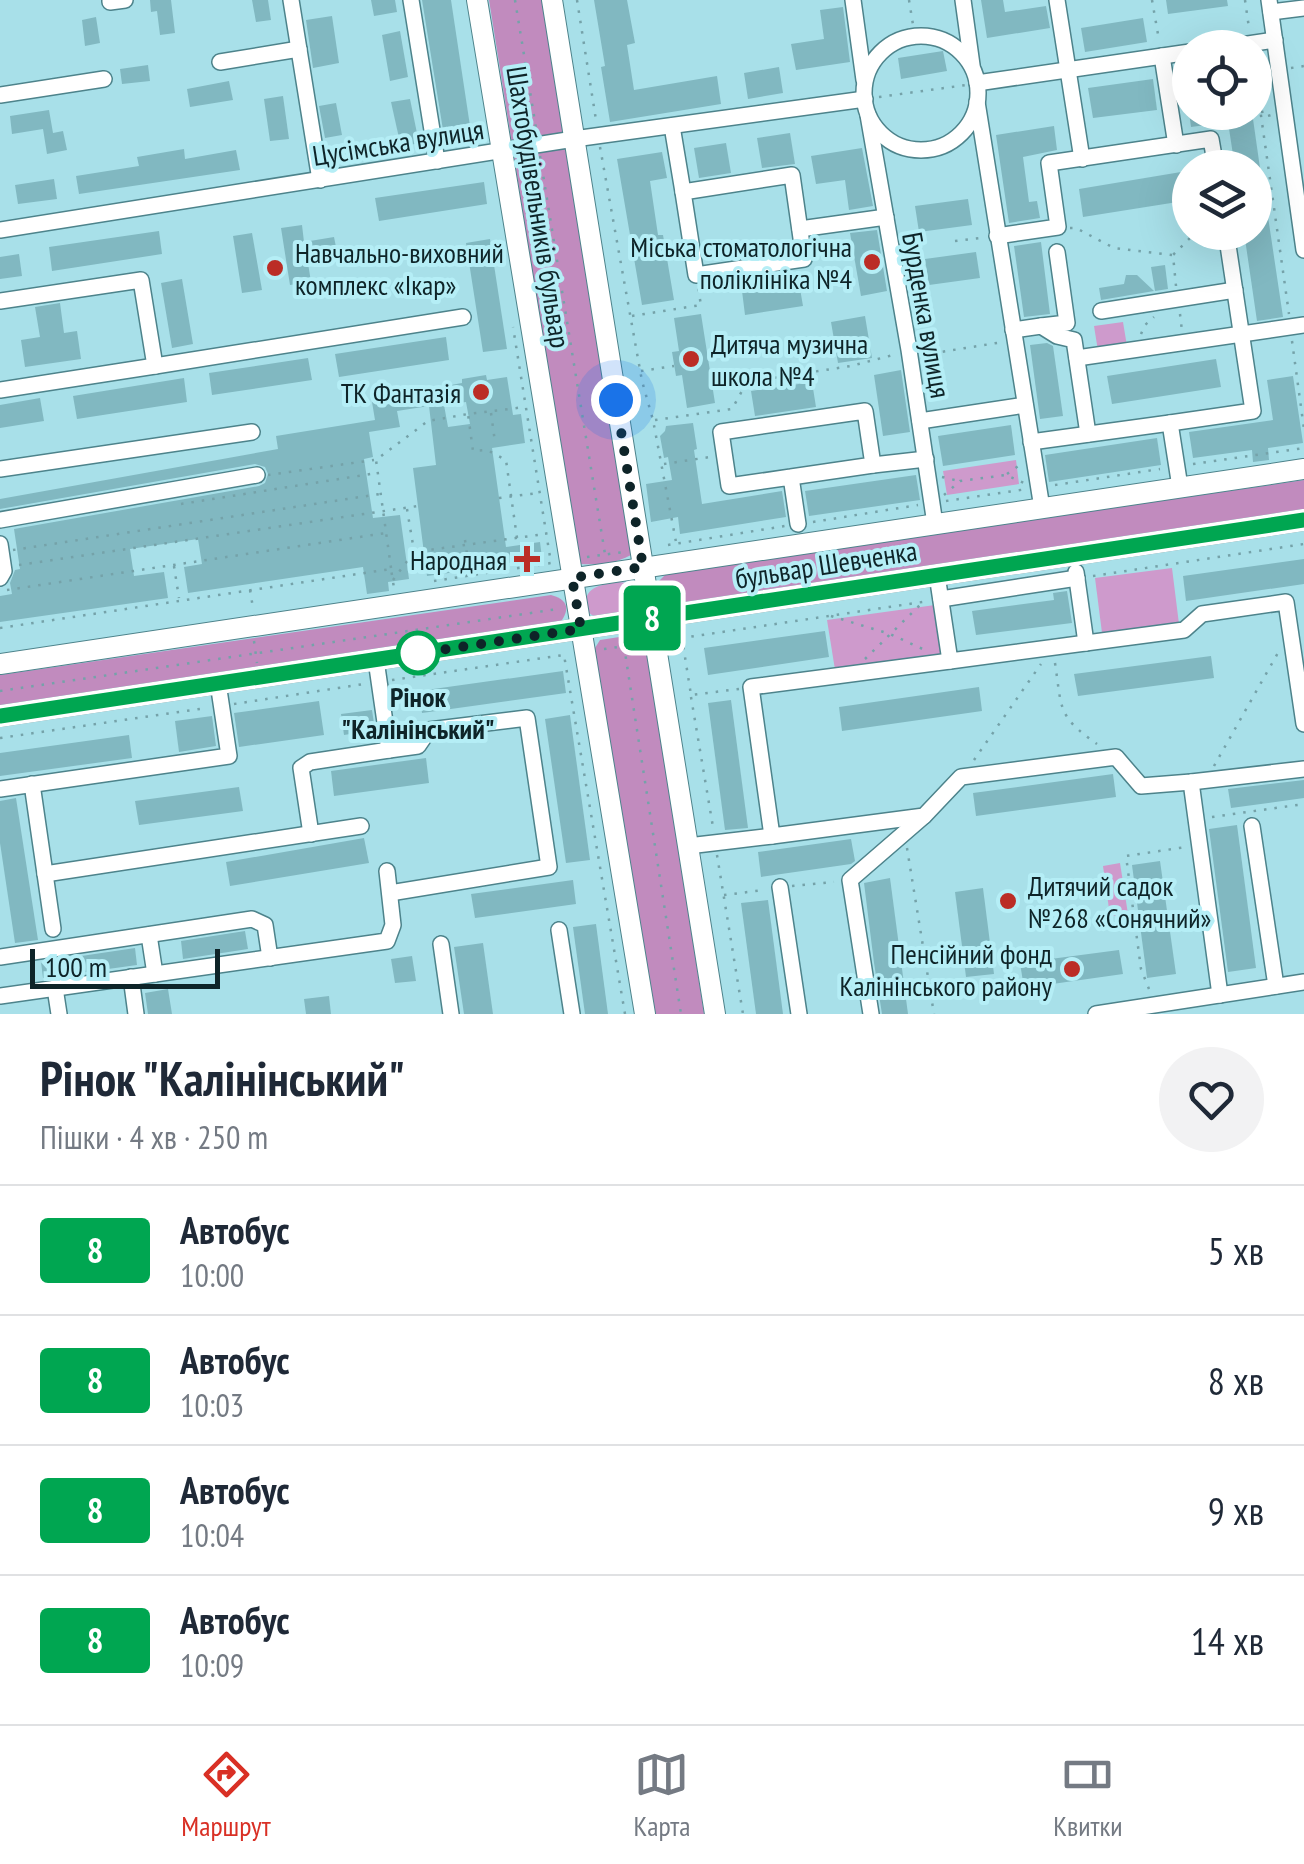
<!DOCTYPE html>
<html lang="uk">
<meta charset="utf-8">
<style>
body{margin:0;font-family:"PT Sans Narrow",sans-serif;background:#f2f2f3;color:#1f2937;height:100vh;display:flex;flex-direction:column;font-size:38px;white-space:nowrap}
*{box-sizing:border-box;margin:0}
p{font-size:32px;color:#747a83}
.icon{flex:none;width:55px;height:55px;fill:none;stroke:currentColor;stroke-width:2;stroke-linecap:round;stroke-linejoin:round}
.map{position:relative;height:1014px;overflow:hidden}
.panel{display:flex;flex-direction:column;background:#fff;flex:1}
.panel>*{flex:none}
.badge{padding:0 20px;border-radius:8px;font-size:35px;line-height:65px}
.controls{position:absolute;left:1172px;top:30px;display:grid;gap:20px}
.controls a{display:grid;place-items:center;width:100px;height:100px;border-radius:50%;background:#fff;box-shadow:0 10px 40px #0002;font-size:50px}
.scale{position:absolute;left:30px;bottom:25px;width:190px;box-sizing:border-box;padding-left:10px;border:5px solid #0e2428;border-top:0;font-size:28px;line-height:35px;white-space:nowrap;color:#0e2428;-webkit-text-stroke:8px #b5eef6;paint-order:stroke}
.you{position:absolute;width:50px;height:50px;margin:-25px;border:8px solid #fff;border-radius:50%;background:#1a73e8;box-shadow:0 0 0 15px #1a73e833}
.map>.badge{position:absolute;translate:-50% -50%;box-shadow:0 0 0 5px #fff}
.round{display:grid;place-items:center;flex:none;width:105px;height:105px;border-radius:52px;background:#f2f2f3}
.summary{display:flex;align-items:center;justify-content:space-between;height:170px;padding:0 40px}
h1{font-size:48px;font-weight:600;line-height:75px}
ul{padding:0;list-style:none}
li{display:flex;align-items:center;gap:30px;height:130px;padding:0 40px;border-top:2px solid #e0e1e3}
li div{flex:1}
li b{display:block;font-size:38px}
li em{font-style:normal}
li .badge{min-width:110px;font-weight:700;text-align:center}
.tabs{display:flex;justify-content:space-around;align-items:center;height:140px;border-top:2px solid #e0e1e3;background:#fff;font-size:28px;color:#747a83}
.tabs a{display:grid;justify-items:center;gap:5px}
.tabs .current{color:#d93025}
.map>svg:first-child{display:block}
</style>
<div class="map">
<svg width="1304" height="1014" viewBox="0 0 1304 1014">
<rect width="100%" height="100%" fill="#a8e0e9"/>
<g fill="#ce9acc">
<polygon points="1123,322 1127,346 1098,351 1094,326"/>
<polygon points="1016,460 1019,484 947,495 943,471"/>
<polygon points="1172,568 1179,624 1102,633 1095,578"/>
<path d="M619 582 627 583 638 590C638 594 640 602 638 606 633 615 600 621 592 615 587 612 585 606 586 601 587 585 607 584 619 582Z"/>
<polygon points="935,605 943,659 836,676 827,620"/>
<polygon points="1120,863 1128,914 1110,916 1103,866"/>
</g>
<g fill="#c18bbe">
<path d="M489 0H542L631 555C614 564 598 565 579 564Z"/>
<path d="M1304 480V512L673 606C660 602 659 595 658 582L666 574 689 569Z"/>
<path d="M551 595C573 601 568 614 556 628L0 711V675Z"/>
<polygon points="639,634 647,642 704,1014 651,1014 595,648 600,640"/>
</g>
<g fill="#81b8c1" fill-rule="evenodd">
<polygon points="150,0 171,0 175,33 160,35 157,11 151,12"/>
<polygon points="252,0 268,0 271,20 256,22"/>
<polygon points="371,0 395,0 397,12 374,16"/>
<polygon points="422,0 451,0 470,126 443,130"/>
<polygon points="594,0 627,0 635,43 627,45 634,90 717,76 721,104 610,122 601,67 605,66"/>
<polygon points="981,0 1003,0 1005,12 1046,6 1050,28 987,38"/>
<polygon points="1166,0 1227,0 1228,6 1168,14"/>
<polygon points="843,7 850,62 796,70 791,44 824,39 820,10"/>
<polygon points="332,16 339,63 313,68 306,20"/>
<polygon points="96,17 100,43 85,46 82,20"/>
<polygon points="1143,18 1147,42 1085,52 1081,28"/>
<polygon points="400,31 408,77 390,81 382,35"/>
<polygon points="943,51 947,71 901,79 898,58"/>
<polygon points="148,65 150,81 122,84 120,69"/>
<polygon points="779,67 783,93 748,99 744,73"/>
<polygon points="1153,79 1157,110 1093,118 1088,88"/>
<polygon points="229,81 233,100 190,107 187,89"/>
<polygon points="283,96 289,139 270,141 264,99"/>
<polygon points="410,99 419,143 401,147 391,102"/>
<polygon points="336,103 342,135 325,138 319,106"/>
<polygon points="49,110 53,133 63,131 67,150 47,154 43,129 12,134 10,116"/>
<polygon points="1189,112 1252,112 1260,168 1235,168 1228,122 1191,127"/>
<polygon points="1054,126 1057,150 1023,157 1029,202 1037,201 1040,218 1009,223 996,135"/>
<polygon points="790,133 795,164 762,168 757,138"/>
<polygon points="726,143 731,173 699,178 694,148"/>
<polygon points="862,148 873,206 849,210 845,180 816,184 811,156"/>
<polygon points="184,149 185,159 236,150 240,170 79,194 76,176 139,166 137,157"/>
<polygon points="662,152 667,178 650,181 658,235 663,235 674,300 642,305 617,159"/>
<polygon points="1187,171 1190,200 1083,217 1079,189"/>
<polygon points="54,179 57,199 18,204 15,185"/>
<polygon points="484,182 487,204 379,221 375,198"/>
<polygon points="968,199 972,225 919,232 915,206"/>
<polygon points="1267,210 1283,317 1257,321 1244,232 1255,232 1255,212"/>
<polygon points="302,225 304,242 334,237 337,252 307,257 311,282 290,285 281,228"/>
<polygon points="877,230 887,291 861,296 850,233"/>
<polygon points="159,231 162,254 52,271 49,247"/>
<polygon points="252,233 262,290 242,293 233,236"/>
<polygon points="490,239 507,349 483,352 466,243"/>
<polygon points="1041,242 1050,314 1024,317 1014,246"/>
<polygon points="976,252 980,278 929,285 925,259"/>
<polygon points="19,254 22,276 0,279 0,257"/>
<polygon points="1165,265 1168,289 1155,291 1151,267"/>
<polygon points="797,271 803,306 745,315 742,291 778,285 776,274"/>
<polygon points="1126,275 1137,275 1154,291 1101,300 1099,288 1124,284"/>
<polygon points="182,279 193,344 172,348 161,283"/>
<polygon points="60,303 64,333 77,331 81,359 25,367 21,340 40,337 35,307"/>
<polygon points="701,314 715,403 687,408 682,375 676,376 672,352 679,351 674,318"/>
<polygon points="865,316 872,358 838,363 831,322"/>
<polygon points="446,337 449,360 339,377 335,354"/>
<polygon points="1047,343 1053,346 1063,416 1040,419 1030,345"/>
<polygon points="308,358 312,380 212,395 209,373"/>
<polygon points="1216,359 1221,387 1112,404 1107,376"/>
<polygon points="901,370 910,432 883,436 874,375"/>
<path d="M486 375 487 380 507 377 513 415 521 414 525 443 492 448 506 547 540 542 542 558 482 567V565L476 566 456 569V572L427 576 413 468 436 465 429 406 397 411 400 427 369 432 373 457 364 459 373 518 400 515 409 579 388 582 389 591 367 594 363 567 188 593 184 567 202 564 198 539 130 549 134 576 164 572 168 598 0 622V596L12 594 10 583 15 570 20 569 14 529 259 486 265 483 268 474 265 467 255 464 0 509V499L278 449 276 436 375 420 372 402 452 389 451 385 462 383V379ZM466 402 470 424 448 427 444 405Z"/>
<polygon points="1293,376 1303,443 1268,448 1269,460 1253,462 1252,450 1193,458 1189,432 1273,420 1267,380"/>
<polygon points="184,378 187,402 77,419 73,396"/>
<polygon points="812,382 816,407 755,416 751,391"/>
<polygon points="40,398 44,421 0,428 0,405"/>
<polygon points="693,423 697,449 694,450 702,504 782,491 786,517 680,534 678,517 651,522 646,484 672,480 668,457 664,458 660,436 665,431 666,426"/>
<polygon points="1011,425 1015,455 943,466 938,436"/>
<polygon points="1157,438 1161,465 1049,482 1045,455"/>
<polygon points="916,475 920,500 809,516 805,491"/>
<polygon points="1304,559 1304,584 1186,601 1183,576"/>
<polygon points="1067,591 1072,623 976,635 972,611 1054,600 1053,593"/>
<polygon points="825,631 829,657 708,675 704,648"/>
<polygon points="1211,656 1214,678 1078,696 1074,674"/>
<polygon points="563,671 566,693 422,713 419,691"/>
<polygon points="979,687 982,711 842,731 839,707"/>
<polygon points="731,700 748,828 725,830 708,703"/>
<polygon points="319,701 324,735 239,747 234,713"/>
<polygon points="372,710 375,730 344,735 341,714"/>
<polygon points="570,715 590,860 566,863 545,719"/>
<polygon points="212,716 216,746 179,752 175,721"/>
<polygon points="129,735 132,758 0,776 0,753"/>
<polygon points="426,758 429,783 334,796 331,771"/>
<polygon points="1113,774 1116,797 976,816 973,793"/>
<polygon points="1304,780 1304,798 1231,808 1228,789"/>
<polygon points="239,787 243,811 139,825 135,801"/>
<polygon points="16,798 38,940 15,943 0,843 0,801"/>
<polygon points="1237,825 1256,968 1228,972 1209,829"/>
<polygon points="364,838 369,863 230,886 226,862"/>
<polygon points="851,839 855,861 851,864 761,877 758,852"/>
<polygon points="1160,861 1176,974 1147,978 1132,865"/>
<polygon points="890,878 908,1014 882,1014 874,963 864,883"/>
<polygon points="573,880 576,904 475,918 471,894"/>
<polygon points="983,888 994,974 966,977 955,892"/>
<polygon points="768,900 783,1014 756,1014 741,903"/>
<polygon points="596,924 608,1014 585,1014 575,942 573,927"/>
<polygon points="245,931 248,949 183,959 181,941"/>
<polygon points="483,943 493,1014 464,1014 454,947"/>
<polygon points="135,948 137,965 43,978 41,962"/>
<polygon points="1119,950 1123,974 1024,988 1020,963"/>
<polygon points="412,956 416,981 395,983 391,959"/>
<polygon points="168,989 172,1014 148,1014 145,993"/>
<polygon points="329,996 331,1014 306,1014 304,999"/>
</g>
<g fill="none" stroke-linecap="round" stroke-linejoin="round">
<g stroke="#4d838b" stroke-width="18">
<g id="minor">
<polyline points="110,0 110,2 125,0"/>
<polyline points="291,0 320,180"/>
<polyline points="411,0 437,161"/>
<polyline points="853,0 864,80"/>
<polyline points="963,0 972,65"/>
<polyline points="1057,0 1082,159"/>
<polyline points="1269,0 1304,250"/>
<polyline points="1271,12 1304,8"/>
<circle cx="921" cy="93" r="57"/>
<polyline points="1221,48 1275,40"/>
<polyline points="1162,56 1176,145"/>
<polyline points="220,62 299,49"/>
<polyline points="977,83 1190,52"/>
<polyline points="0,95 104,79"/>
<polyline points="977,102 1042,508"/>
<polyline points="868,115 909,350 935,524"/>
<polyline points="672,126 683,192"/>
<polygon points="792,175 804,259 696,275 683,192"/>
<polyline points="800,229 886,217"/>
<polyline points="0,230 574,139 865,99"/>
<polyline points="997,236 1058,227 1049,163 1211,139 1216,168"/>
<polyline points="0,301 141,280 155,366 0,390"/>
<polyline points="1101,311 1235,290"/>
<polyline points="1041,326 1067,323 1057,252"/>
<polyline points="1013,330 1041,326 1057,336 1074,340 1088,434"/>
<polyline points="1077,358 1304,325"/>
<polyline points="155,366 463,317"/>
<polyline points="920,421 1025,405"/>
<polyline points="1031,442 1170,423"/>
<polyline points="873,465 926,459"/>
<polyline points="0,469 252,432"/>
<polyline points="791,477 873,465 865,411 721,432 729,486 791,477 798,524"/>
<polyline points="1180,487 1170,423 1253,411 1226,232"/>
<polyline points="0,520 257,475"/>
<polyline points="0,544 4,571 0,578"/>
<polyline points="1076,572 1086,643"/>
<polyline points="937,575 950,661 1184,630 1202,614 1286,602 1304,724"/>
<polyline points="941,599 1077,578"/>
<polyline points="376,660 389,750 418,746 429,730 527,718 549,867 390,893"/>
<polyline points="950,661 751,687 772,836 924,816 961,777 1116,757 1141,786 1191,782 1304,769"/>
<polyline points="1191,782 1220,995"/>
<polyline points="32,784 53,929"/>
<polyline points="0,789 229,756 218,683"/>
<polyline points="1252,826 1276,986"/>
<polyline points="311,834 301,768 310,762 389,750"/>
<polyline points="688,846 772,836"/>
<polyline points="45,874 361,826"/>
<polyline points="780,887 799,1014"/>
<polyline points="559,930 572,1014"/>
<polyline points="149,935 155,974"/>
<polyline points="441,944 451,1014"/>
<polyline points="0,957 252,919 265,925 270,958"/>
<polyline points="131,977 136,1014"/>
<polyline points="55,988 59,1014"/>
<polyline points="0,996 387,941 393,925 387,871"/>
<polyline points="871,1014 850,880 924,816"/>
<polyline points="1096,1014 1304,982"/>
</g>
</g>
<g stroke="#4d838b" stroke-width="22">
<g id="major">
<polyline points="477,0 645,1014"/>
<polyline points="552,0 715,1014"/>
<polyline points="0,664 1304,469"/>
<polyline points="0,716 1304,520"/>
</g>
</g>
<g stroke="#75a2a9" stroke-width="2.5" stroke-dasharray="2.5 8" stroke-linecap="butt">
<polyline points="515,0 536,128"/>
<polyline points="577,0 596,120"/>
<polyline points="909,0 915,37"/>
<polyline points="1152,0 1159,40"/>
<polyline points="1245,0 1249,28"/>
<polyline points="1291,68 1304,66"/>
<polyline points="1255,73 1289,314"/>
<polyline points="879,97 966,85"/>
<polyline points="1261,112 1268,111 1271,122"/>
<polyline points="600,147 642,381 653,420 676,542"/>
<polyline points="540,156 605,554"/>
<polyline points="1255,196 1272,193"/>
<polyline points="1070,228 1076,228 1114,248 1172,255"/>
<polyline points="955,241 981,238"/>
<polyline points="1176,286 1173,255 1196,232"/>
<polyline points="1180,314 1182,331"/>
<polyline points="632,316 701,305 698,288"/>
<polyline points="1141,334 1145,325 1154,317"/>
<polyline points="1292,341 1304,429"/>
<polyline points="922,355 1003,342"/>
<polyline points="641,371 674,366"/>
<polyline points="491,413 495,442"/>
<polyline points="655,420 732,409 747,382 851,366 893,355"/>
<polyline points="664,464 710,457"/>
<polyline points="1193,464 1304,448"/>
<polyline points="1007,474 1021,464"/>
<polyline points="268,475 374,460"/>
<polyline points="942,477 959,481"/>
<polyline points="1055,485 1160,469"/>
<polyline points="944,495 960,481 1006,475 1024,483"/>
<polyline points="499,498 538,493"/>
<polyline points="946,501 1027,489"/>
<polyline points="181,504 377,473"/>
<polyline points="407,509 414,551"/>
<polyline points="813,522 918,505"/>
<polyline points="517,538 506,460 487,450 473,451 468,414 525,407"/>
<polyline points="465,540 470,574"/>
<polyline points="668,545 785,526"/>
<polyline points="13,550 380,494"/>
<polyline points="587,557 624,552"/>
<polyline points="19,565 418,506"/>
<polyline points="174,566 179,598"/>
<polyline points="391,568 376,460 428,421 468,414"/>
<polyline points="1093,576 1304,544"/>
<polyline points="393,580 414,552 545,534"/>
<polyline points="434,581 551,563 513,327"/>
<polyline points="7,590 386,533"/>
<polyline points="250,590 253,608"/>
<polyline points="831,616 890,634 927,651"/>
<polyline points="0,628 391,569 394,588 396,587"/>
<polyline points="254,641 257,663"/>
<polyline points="624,646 681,1014"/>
<polyline points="604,649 640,644"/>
<polyline points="865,659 920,605"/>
<path d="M1055 663C1062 709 1057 716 1097 744"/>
<polyline points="392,680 564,655 625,1014"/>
<polyline points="739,689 691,695 682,638 929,601"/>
<polyline points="0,691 558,609"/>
<polyline points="691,697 713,827"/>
<polyline points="234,704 364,684"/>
<polyline points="0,738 206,708"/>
<polyline points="974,760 1041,664"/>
<polyline points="1214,766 1279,651"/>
<polyline points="1212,817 1304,804"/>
<polyline points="907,848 934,1014"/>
<polyline points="717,855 743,1014"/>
<polyline points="792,886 834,882"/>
<polyline points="724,895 764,890"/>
<polyline points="1149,989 1141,969 1126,856 1186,847"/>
</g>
<use href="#minor" stroke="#fff" stroke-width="15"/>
<use href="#major" stroke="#fff" stroke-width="20"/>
</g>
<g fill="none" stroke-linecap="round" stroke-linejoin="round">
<g stroke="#fff" stroke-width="22">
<polyline id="line" points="0,716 1304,520"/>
</g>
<use href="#line" stroke="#00a651" stroke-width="15"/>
<polyline stroke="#0e2428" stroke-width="10" stroke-dasharray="0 18" points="418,653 414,654 581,629 572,578 643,567 616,400"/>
</g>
<g fill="#bb2d26" stroke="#b5eef6" stroke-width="4">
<circle cx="872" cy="262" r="10"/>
<circle cx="275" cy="268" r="10"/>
<circle cx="691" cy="359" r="10"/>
<circle cx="481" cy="392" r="10"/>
<path d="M522 544h10v10h10v10h-10v10h-10v-10h-10v-10h10z"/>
<circle cx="1008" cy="901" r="10"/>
<circle cx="1072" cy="969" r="10"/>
</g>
<circle fill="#fff" stroke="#00a651" stroke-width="5" cx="418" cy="653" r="20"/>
<g text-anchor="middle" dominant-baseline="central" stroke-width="8" stroke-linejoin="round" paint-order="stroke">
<g font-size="28" fill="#0e2428" stroke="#b5eef6">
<text transform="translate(398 142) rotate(-9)">Цусімська вулиця</text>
<text transform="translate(539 207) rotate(81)">Шахтобудівельників бульвар</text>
<text transform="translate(927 315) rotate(80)">Бурденка вулиця</text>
<text transform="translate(826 564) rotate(-9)">бульвар Шевченка</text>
</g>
<g font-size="28" fill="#0e2428" stroke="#b5eef6" text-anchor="end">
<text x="852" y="246">Міська стоматологічна<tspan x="852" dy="32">поліклініка №4</tspan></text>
<text x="295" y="252" text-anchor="start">Навчально-виховний<tspan x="295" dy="32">комплекс «Ікар»</tspan></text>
<text x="711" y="343" text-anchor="start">Дитяча музична<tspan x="711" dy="32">школа №4</tspan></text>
<text x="461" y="392">ТК Фантазія</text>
<text x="507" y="559">Народная</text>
<text x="1028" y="885" text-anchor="start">Дитячий садок<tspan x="1028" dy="32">№268 «Сонячний»</tspan></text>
<text x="1052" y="953">Пенсійний фонд<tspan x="1052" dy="32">Калінінського району</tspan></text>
</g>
<g font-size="28" font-weight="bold" fill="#0e2428" stroke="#b5eef6">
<text x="418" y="696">Рінок<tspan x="418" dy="32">"Калінінський"</tspan></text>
</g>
</g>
</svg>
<div class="controls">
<a><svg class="icon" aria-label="locate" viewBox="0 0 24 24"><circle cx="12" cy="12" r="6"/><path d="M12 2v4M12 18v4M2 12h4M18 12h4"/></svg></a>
<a><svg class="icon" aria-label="layers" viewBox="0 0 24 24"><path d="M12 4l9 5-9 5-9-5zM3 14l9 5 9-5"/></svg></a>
</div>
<div class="scale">100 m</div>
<div class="you" style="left:616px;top:400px"></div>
<b class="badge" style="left:652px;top:618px;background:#00a651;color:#fff">8</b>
</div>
<section class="panel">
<div class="summary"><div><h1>Рінок &quot;Калінінський&quot;</h1><p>Пішки · 4 хв · 250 m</p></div><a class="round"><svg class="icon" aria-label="heart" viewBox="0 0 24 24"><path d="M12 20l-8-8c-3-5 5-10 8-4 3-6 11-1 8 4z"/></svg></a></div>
<ul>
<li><span class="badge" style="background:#00a651;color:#fff">8</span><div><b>Автобус</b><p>10:00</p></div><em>5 хв</em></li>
<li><span class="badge" style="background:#00a651;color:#fff">8</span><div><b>Автобус</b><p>10:03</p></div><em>8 хв</em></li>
<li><span class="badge" style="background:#00a651;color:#fff">8</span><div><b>Автобус</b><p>10:04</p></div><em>9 хв</em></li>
<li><span class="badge" style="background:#00a651;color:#fff">8</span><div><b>Автобус</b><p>10:09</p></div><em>14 хв</em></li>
</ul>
</section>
<nav class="tabs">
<a class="current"><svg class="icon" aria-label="directions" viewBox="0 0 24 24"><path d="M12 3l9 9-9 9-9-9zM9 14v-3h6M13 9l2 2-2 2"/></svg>Маршрут</a>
<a><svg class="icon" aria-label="map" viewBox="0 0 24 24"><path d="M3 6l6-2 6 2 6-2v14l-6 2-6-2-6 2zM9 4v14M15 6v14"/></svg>Карта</a>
<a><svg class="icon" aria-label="tickets" viewBox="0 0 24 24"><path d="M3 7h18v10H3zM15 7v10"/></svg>Квитки</a>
</nav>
